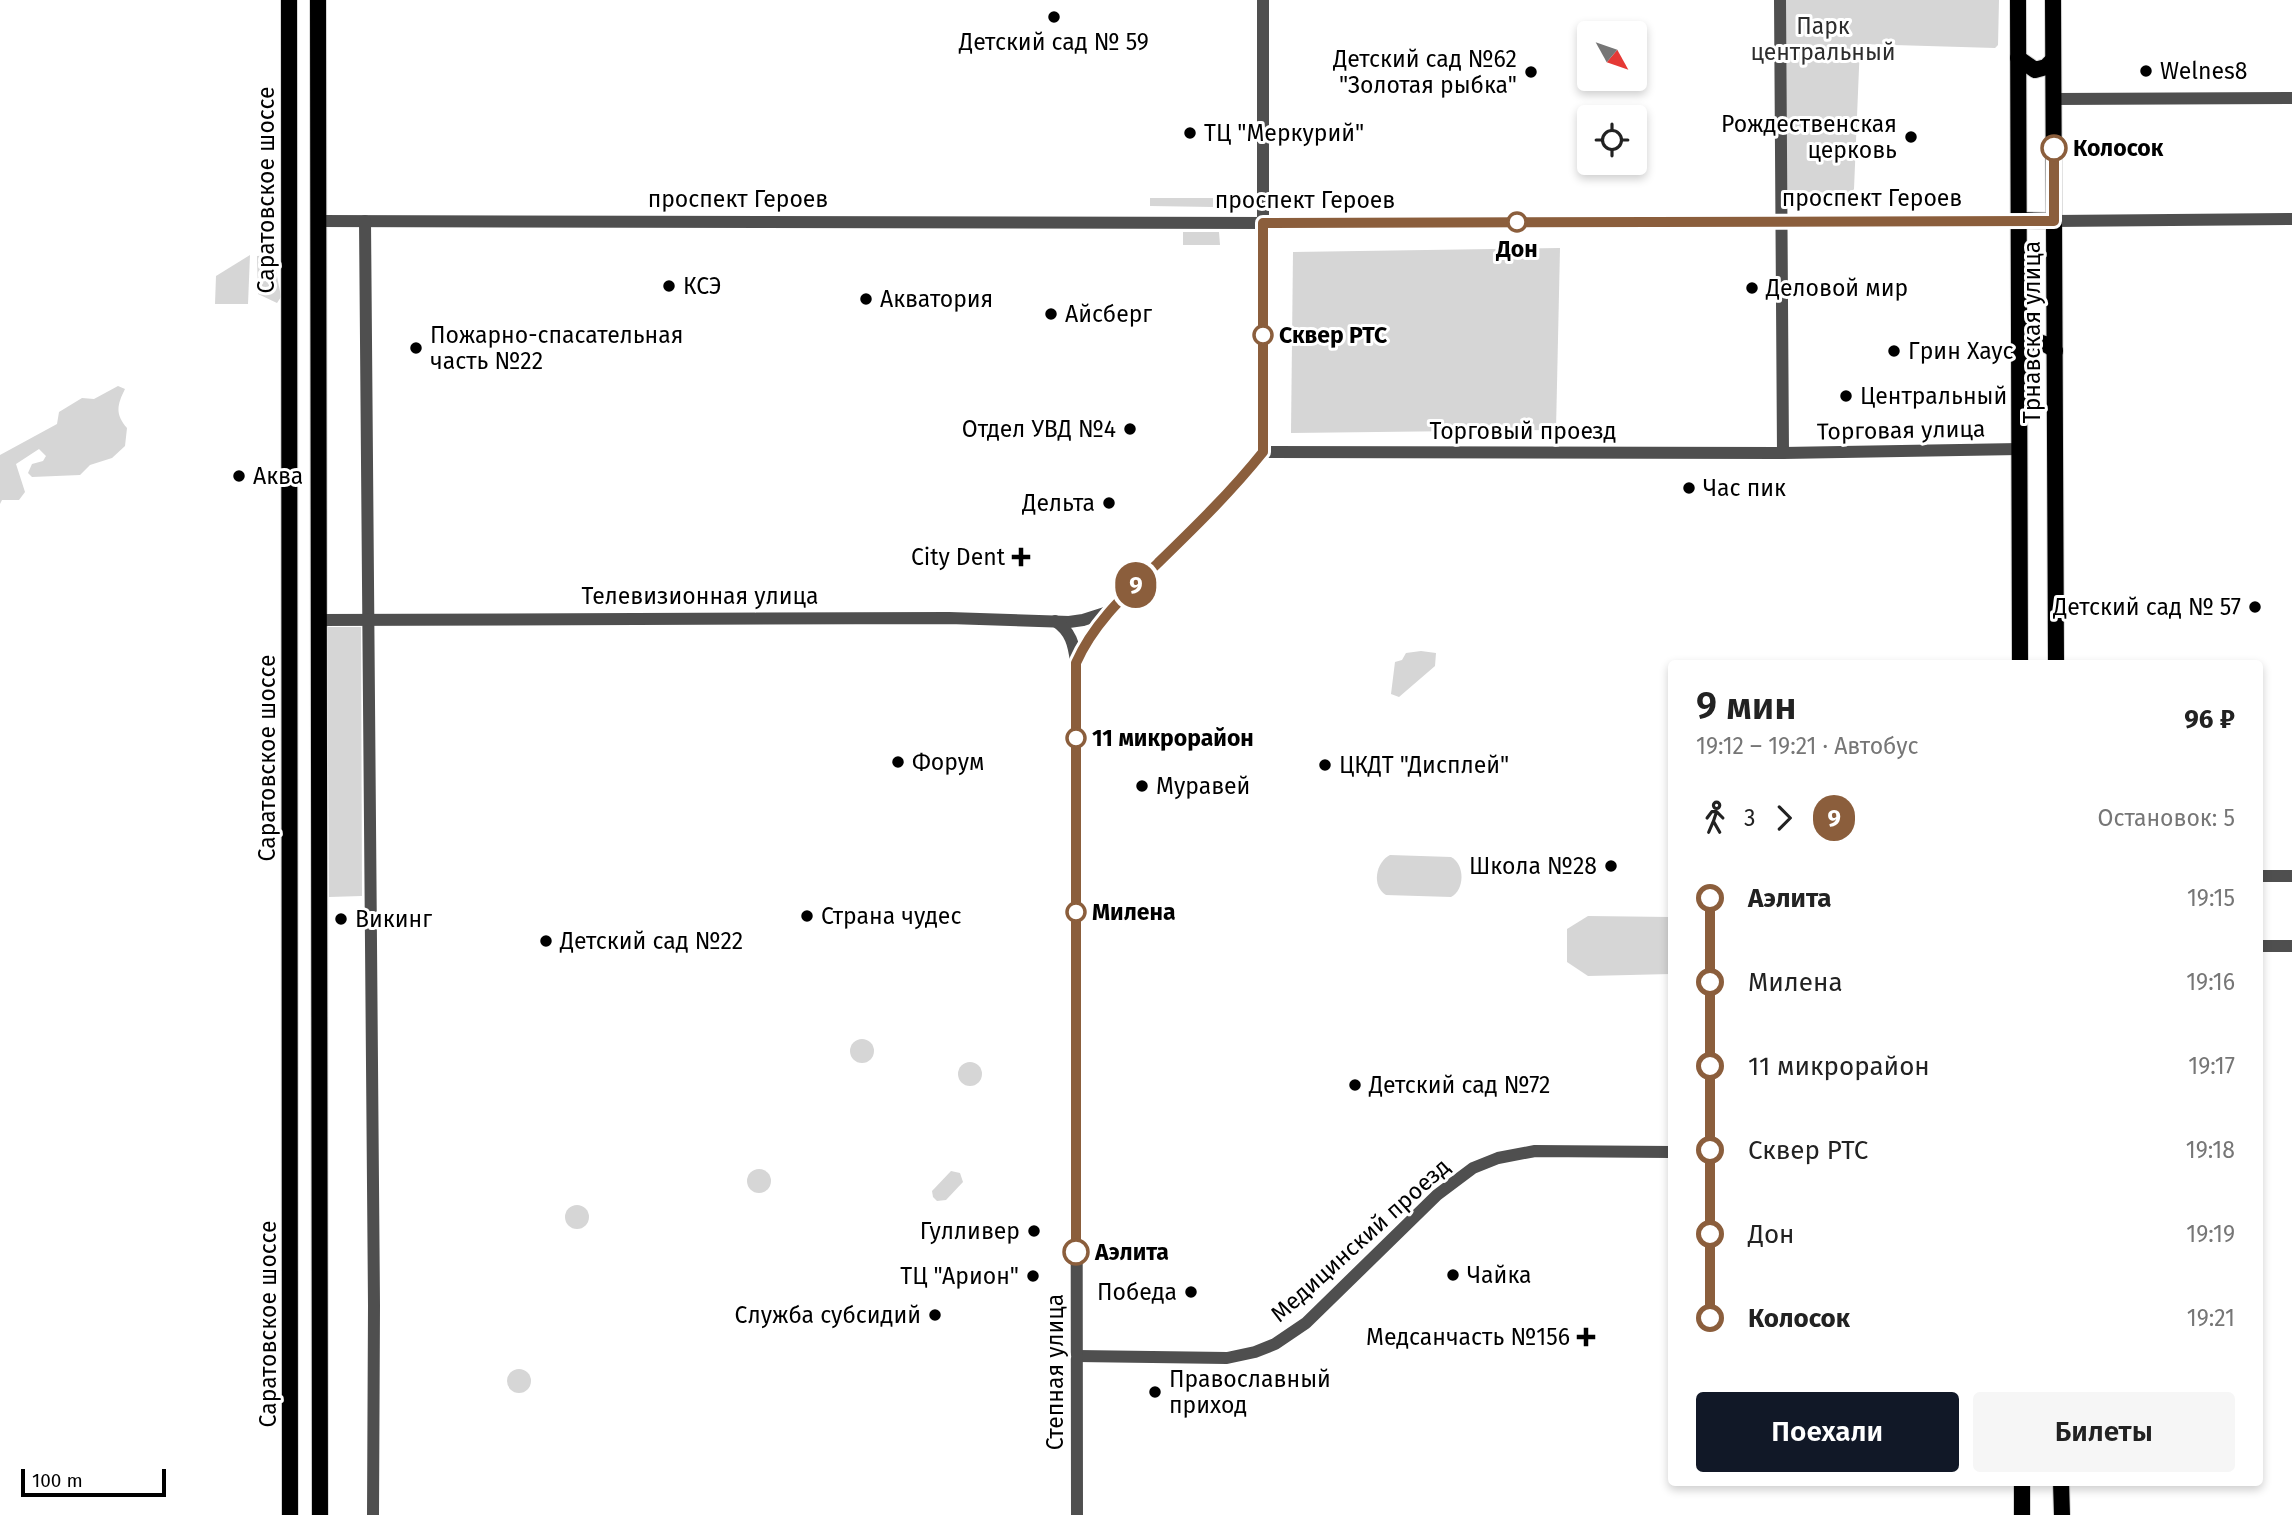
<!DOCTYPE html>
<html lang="ru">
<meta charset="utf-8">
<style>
body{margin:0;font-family:"Fira Sans",sans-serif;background:#f6f6f6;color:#222;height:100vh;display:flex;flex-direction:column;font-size:26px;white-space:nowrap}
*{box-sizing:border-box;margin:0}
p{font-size:23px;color:#767676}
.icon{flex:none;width:38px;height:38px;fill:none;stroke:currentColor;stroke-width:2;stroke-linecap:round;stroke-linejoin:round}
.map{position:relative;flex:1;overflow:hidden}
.details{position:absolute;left:1668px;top:660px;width:595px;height:826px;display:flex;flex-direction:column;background:#fff;border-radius:7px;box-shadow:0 4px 10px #0003}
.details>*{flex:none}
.badge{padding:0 14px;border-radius:23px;font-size:24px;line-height:46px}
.needle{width:46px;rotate:130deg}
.buttons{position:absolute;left:1577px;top:21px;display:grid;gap:14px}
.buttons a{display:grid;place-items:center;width:70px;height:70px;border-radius:7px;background:#fff;box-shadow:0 4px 10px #0003;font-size:35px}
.scale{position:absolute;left:21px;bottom:18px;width:145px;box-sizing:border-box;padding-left:7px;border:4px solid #000;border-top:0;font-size:19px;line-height:24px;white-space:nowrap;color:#000;-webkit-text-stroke:5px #fff;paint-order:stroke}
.map>.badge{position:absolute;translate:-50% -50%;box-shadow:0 0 0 4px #fff}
.legs{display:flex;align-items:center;gap:10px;height:77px;padding:0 28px;font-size:23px}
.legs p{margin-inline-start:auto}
.head{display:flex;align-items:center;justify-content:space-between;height:119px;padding:0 28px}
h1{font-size:38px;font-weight:600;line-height:52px}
.button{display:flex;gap:14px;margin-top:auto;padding:14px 28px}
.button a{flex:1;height:80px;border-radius:7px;background:#111827;color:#fff;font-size:28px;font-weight:600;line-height:80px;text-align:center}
.button a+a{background:#f6f6f6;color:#222}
ul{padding:0 28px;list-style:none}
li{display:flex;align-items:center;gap:24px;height:84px;font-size:26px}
li i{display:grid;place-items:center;width:10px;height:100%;margin:0 9px;background:currentColor}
li i::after{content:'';width:18px;height:18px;margin:-9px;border:5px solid;border-radius:50%;background:#fff}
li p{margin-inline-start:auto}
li:first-child i{background:linear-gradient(#0000 50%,currentColor 0)}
li:last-child i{background:linear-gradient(currentColor 50%,#0000 0)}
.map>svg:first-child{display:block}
</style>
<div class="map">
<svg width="2292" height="1515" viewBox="0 0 2292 1515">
<rect width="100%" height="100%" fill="#fff"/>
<g fill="#d6d6d6">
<polygon points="1785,0 1999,0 1998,45 1995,48 1860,44 1854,189 1851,193 1785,192"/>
<polygon points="1150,198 1213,198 1213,207 1150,206"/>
<polygon points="1183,232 1219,232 1220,245 1183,245"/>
<polygon points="1560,248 1556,430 1291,433 1293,252"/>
<polygon points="250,255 248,304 215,304 216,276"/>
<polygon points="273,255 281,297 277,303 258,294 257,256"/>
<path d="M118 386 125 389C117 405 115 414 127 428L125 446 112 458 90 465 80 475 32 477 28 473 32 464 43 461 46 456 39 449 16 464 25 492 19 500H2L0 504V455L57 424 59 412 82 398 94 399Z"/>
<polygon points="361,627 362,896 329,897 327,627"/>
<polygon points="1421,651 1436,653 1435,666 1399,697 1391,694 1395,662 1402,660 1406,653"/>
<path d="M1390 855 1451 857C1465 864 1465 890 1451 897L1386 895C1371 886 1376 862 1390 855Z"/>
<polygon points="1588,916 1671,917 1671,974 1588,976 1567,962 1567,929"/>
<circle cx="862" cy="1051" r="12"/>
<circle cx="970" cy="1074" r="12"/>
<circle cx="759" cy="1181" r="12"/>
<polygon points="951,1171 960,1173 963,1182 946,1200 937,1201 933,1197 932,1191"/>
<circle cx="577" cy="1217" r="12"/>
<circle cx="519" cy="1381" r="12"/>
</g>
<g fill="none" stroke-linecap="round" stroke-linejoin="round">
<g stroke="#dbdbdb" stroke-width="18">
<g id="major">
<polyline points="289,0 290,1515"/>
<polyline points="318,0 320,1515"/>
<polyline points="2018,0 2020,663"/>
<polyline points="2053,0 2056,663"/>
<polyline points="2018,58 2035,70 2046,67 2053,60"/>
<polyline points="2018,220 2054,221"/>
<path d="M2019 349C2032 339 2043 340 2055 351"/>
<polyline points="2022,1482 2022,1515"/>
<polyline points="2061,1482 2062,1515"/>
</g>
</g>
<g stroke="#4f4f4f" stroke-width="12">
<polyline points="1780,0 1783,453"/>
<polyline points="2054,99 2292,98"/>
<polyline points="318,221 1290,223 2018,220"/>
<polyline points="365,221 374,1305 373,1515"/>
<polyline points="2054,221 2292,219"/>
<polyline points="1263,452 1783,453 2019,449"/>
<polyline points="319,620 949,618 1069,622 1083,620 1108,612"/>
<path d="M1055 621C1071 631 1074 645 1076 662"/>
<polyline points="2259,876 2292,876"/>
<polyline points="2259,946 2292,946"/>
<polyline points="1077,1356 1227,1358 1255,1352 1275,1344 1306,1323 1437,1195 1473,1168 1498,1158 1535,1151 1671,1152"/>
<path d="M1077 1515 1076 663C1094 622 1127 594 1158 563 1195 527 1231 492 1263 452V0"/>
</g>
<use href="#major" stroke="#000" stroke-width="16"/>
</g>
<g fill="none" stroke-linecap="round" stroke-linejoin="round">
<g stroke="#fff" stroke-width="16">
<path id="line-1" d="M1076 1252V663C1094 622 1127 593 1158 563 1195 527 1231 492 1263 452V223L2054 221V148"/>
</g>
<use href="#line-1" stroke="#8b5e3c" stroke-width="10"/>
</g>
<g fill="#000" stroke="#fff" stroke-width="2.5">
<circle cx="1054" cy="17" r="7"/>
<circle cx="2146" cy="71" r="7"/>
<circle cx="1531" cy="72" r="7"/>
<circle cx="1190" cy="133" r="7"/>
<circle cx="1911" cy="137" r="7"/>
<circle cx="669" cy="286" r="7"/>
<circle cx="1752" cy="288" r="7"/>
<circle cx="866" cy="299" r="7"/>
<circle cx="1051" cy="314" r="7"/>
<circle cx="416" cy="348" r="7"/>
<circle cx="1894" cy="351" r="7"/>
<circle cx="1846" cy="396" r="7"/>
<circle cx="1130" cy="429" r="7"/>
<circle cx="239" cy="476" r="7"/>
<circle cx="1689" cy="488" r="7"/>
<circle cx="1109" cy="503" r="7"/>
<path d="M1017.5 546.5h7v7h7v7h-7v7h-7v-7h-7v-7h7z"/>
<circle cx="2255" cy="607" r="7"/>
<circle cx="898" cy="762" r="7"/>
<circle cx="1325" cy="765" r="7"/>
<circle cx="1142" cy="786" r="7"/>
<circle cx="1611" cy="866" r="7"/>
<circle cx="807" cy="916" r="7"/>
<circle cx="341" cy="919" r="7"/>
<circle cx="546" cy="941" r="7"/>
<circle cx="1355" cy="1085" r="7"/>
<circle cx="1034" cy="1231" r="7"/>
<circle cx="1453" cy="1275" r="7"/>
<circle cx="1033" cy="1276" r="7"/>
<circle cx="1191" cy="1292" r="7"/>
<circle cx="935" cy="1315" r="7"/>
<path d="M1582.5 1326.5h7v7h7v7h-7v7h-7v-7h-7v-7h7z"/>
<circle cx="1155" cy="1392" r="7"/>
</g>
<g fill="#fff" stroke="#8b5e3c" stroke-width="3.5">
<circle cx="2054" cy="148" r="12"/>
<circle cx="1517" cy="222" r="9"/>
<circle cx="1263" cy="335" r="9"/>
<circle cx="1076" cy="738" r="9"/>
<circle cx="1076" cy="912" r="9"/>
<circle cx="1076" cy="1252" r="12"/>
</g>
<g text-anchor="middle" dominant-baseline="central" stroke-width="6" stroke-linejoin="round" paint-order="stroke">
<g font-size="23" fill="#2d2d2d" stroke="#fff">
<text x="1823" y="26">Парк<tspan x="1823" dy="26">центральный</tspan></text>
</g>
<g font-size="23" fill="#000" stroke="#fff" text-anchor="start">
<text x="1054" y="42" text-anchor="middle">Детский сад № 59</text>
<text x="1517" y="59" text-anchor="end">Детский сад №62<tspan x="1517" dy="26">"Золотая рыбка"</tspan></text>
<text x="2160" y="71">Welnes8</text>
<text x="1897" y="124" text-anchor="end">Рождественская<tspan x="1897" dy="26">церковь</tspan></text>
<text x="1204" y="133">ТЦ "Меркурий"</text>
<text x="683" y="286">КСЭ</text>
<text x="1766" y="288">Деловой мир</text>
<text x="880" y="299">Акватория</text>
<text x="1065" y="314">Айсберг</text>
<text x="430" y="335">Пожарно-спасательная<tspan x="430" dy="26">часть №22</tspan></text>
<text x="1908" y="351">Грин Хаус</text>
<text x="1860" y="396">Центральный</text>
<text x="1116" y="429" text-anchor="end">Отдел УВД №4</text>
<text x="253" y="476">Аква</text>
<text x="1703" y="488">Час пик</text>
<text x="1095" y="503" text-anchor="end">Дельта</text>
<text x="1005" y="557" text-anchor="end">City Dent</text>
<text x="2241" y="607" text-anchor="end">Детский сад № 57</text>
<text x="912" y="762">Форум</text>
<text x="1339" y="765">ЦКДТ "Дисплей"</text>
<text x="1156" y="786">Муравей</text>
<text x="1597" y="866" text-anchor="end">Школа №28</text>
<text x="821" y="916">Страна чудес</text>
<text x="355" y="919">Викинг</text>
<text x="560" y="941">Детский сад №22</text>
<text x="1369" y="1085">Детский сад №72</text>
<text x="1020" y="1231" text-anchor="end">Гулливер</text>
<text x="1467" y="1275">Чайка</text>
<text x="1019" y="1276" text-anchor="end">ТЦ "Арион"</text>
<text x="1177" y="1292" text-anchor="end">Победа</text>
<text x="921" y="1315" text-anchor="end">Служба субсидий</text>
<text x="1570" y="1337" text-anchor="end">Медсанчасть №156</text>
<text x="1169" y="1379">Православный<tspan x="1169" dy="26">приход</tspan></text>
</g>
<g font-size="23" font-weight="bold" fill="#000" stroke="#fff" text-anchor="start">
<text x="2073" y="148">Колосок</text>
<text x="1517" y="249" text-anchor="middle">Дон</text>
<text x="1279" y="335">Сквер РТС</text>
<text x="1092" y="738">11 микрорайон</text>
<text x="1092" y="912">Милена</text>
<text x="1095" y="1252">Аэлита</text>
</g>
<g font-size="23" fill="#000" stroke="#fff">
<text transform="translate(266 190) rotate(-90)">Саратовское шоссе</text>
<text x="1872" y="198">проспект Героев</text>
<text x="738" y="199">проспект Героев</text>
<text x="1305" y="200">проспект Героев</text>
<text transform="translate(2032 332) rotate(-90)">Трнавская улица</text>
<text transform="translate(1901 430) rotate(-1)">Торговая улица</text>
<text x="1523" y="431">Торговый проезд</text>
<text x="700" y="596">Телевизионная улица</text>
<text transform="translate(267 758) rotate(-90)">Саратовское шоссе</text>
<text transform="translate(1360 1240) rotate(-42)">Медицинский проезд</text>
<text transform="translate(268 1324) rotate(-90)">Саратовское шоссе</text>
<text transform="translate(1055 1372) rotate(-90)">Степная улица</text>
</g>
</g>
</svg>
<div class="buttons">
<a><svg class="needle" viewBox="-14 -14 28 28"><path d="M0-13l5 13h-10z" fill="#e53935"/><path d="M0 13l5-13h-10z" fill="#767676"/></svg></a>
<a><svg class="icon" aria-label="locate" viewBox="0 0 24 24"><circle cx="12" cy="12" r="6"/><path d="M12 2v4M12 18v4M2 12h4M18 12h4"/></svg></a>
</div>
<div class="scale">100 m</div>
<b class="badge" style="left:1136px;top:585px;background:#8b5e3c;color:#fff">9</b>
<section class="details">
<div class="head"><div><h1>9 мин</h1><p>19:12 – 19:21 · Автобус</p></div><b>96 ₽</b></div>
<div class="legs"><svg class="icon" aria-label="walk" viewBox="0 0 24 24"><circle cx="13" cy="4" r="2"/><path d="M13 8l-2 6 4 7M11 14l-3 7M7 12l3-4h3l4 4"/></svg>3<svg class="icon" aria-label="forward" viewBox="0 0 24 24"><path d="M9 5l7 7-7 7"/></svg><b class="badge" style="background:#8b5e3c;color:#fff">9</b><p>Остановок: 5</p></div>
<ul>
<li><i style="color:#8b5e3c"></i><b>Аэлита</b><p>19:15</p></li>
<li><i style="color:#8b5e3c"></i><span>Милена</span><p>19:16</p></li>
<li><i style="color:#8b5e3c"></i><span>11 микрорайон</span><p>19:17</p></li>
<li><i style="color:#8b5e3c"></i><span>Сквер РТС</span><p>19:18</p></li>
<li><i style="color:#8b5e3c"></i><span>Дон</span><p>19:19</p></li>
<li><i style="color:#8b5e3c"></i><b>Колосок</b><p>19:21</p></li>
</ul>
<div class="button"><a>Поехали</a><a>Билеты</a></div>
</section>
</div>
